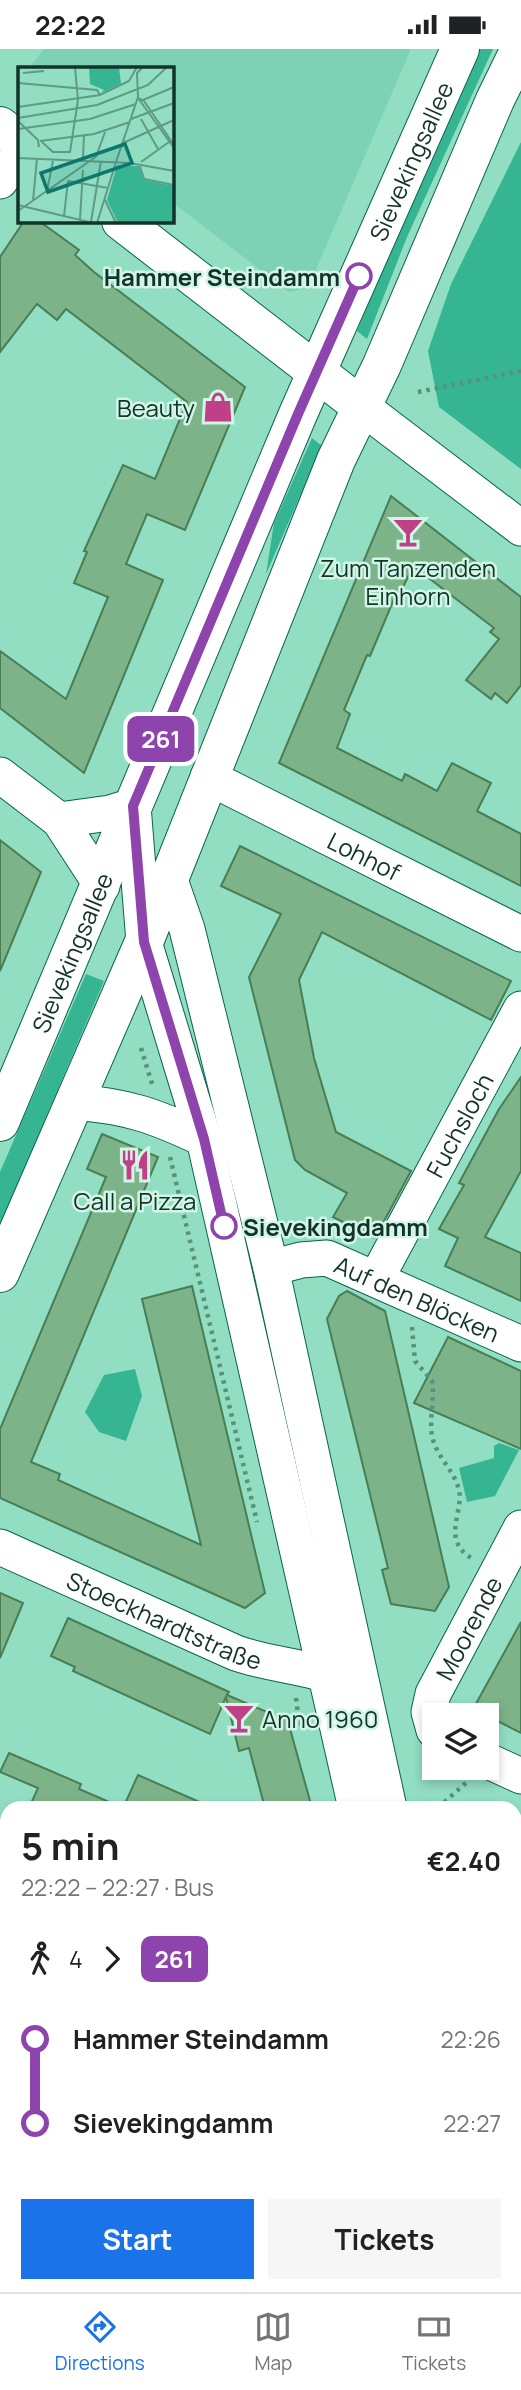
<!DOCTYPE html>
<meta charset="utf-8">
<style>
body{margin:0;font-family:Manrope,sans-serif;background:#f6f6f6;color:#202124;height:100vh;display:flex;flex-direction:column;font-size:26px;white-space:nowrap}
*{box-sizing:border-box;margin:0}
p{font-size:23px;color:#757577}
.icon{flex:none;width:38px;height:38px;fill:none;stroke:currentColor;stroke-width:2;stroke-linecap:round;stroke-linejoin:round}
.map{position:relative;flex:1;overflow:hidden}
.drawer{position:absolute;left:0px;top:1752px;width:522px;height:492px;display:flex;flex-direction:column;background:#fff;border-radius:21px 21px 0 0;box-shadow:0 4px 10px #0003}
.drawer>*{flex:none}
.badge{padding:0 14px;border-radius:10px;font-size:24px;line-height:46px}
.fabs{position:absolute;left:422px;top:1654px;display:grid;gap:14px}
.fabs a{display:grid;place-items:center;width:77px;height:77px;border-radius:0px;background:#fff;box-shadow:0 4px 10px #0003;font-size:35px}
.map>.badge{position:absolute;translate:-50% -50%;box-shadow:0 0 0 4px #fff}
.legs{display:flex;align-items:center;gap:10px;height:77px;padding:0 21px;font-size:23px}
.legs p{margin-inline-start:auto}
.summary{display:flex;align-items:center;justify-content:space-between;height:119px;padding:0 21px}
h1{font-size:38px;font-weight:700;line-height:52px}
.action{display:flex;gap:14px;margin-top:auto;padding:14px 21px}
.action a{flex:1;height:80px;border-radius:0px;background:#1a73e8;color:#fff;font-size:28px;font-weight:700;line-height:80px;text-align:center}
.action a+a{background:#f6f6f6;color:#202124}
ul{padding:0 21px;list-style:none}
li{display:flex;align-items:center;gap:24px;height:84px;font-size:26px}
li i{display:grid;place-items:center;width:10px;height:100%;margin:0 9px;background:currentColor}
li i::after{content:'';width:18px;height:18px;margin:-9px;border:5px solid;border-radius:50%;background:#fff}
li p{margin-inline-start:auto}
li:first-child i{background:linear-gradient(#0000 50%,currentColor 0)}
li:last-child i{background:linear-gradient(currentColor 50%,#0000 0)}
.status{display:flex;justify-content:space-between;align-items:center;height:49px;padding:0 35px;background:#fff;direction:ltr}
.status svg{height:19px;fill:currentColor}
.menu{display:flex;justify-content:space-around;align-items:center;height:98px;border-top:2px solid #e0e0e0;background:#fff;font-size:19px;color:#757577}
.menu a{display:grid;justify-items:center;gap:4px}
.menu .selected{color:#1a73e8}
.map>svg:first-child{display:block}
</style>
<div class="status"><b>22:22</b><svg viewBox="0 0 49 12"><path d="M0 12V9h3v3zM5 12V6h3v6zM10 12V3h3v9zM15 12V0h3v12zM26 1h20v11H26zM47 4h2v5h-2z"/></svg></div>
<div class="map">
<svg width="521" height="2243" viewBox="0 0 521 2243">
<rect width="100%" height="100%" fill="#91dec3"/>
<polygon fill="#7dd2b5" points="44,0 411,0 308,239 289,243 172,153 172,19 29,19"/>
<g fill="#36b592">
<polygon points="480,0 493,0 407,188 367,290 357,282 444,76"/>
<polygon points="521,93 521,420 439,358 428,302 451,235"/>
<polygon points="312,389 322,397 266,525 274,474"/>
<polygon points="86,925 104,932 0,1177 0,1123"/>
<polygon points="135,1320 142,1347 126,1392 99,1383 85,1363 104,1326"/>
<polygon points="499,1394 519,1401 495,1447 467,1453 459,1419 494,1409 494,1397"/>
</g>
<g fill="#7db388" stroke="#497e55" stroke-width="2">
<polygon points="24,172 39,172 79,201 75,206 94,223 245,338 185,481 147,465 126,515 163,531 84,724 0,659 0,602 66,650 108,548 74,534 87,503 84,502 123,416 155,430 187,353 66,260 57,271 37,255 0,303 0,208"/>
<polygon points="391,447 521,548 521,636 507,654 495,644 491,650 466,631 499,590 490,583 494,579 413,517 398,549 394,550 370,607 367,606 344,661 350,665 337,699 402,732 405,725 437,742 452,714 491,734 477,762 521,785 521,837 279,714"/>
<polygon points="0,791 41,823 0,922"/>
<polygon points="240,797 511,932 491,971 322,883 299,931 314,1009 336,1083 411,1122 375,1189 333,1168 347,1144 305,1121 295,1111 249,928 281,865 221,837"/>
<polygon points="521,1028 521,1122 485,1188 521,1204 521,1252 445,1217 458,1189 439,1180 464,1136 459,1134 499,1060"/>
<polygon points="102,1085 158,1108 31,1413 60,1425 58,1431 201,1496 142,1250 192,1237 265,1544 245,1559 0,1449 0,1380 106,1128 87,1120"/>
<polygon points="347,1242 385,1262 449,1538 435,1562 391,1555 382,1521 388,1519 327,1270 339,1247"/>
<polygon points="448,1288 521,1322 521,1400 414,1354"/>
<polygon points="0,1544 23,1554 0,1609"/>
<polygon points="68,1569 229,1643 227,1646 267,1663 270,1674 287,1669 312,1759 265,1759 249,1699 239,1702 226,1648 210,1685 73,1622 75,1618 51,1607"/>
<polygon points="521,1573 521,1684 486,1666 472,1662"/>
<polygon points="9,1704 81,1735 79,1740 123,1759 29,1759 38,1739 0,1723"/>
<polygon points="138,1726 213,1759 123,1759"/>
</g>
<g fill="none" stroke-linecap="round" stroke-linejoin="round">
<g stroke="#07634d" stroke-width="37">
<g id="minor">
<polyline points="0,132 19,106"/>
<polyline points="362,358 521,479"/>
<polyline points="0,726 59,771 102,837"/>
<path id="s1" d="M208 728 521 885"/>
<polyline points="59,771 110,764 133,757 144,893 204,1090 356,1759"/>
<polyline points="169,828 187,880 271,1219 389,1759"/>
<path d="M73 1053C128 1057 155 1067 204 1090"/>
<path id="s2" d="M271 1219 301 1211 327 1209 521 1295"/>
<path id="s3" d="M376 1230 521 960"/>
<path id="s4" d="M0 1498 236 1604C273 1617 313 1617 346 1634"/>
<path id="s5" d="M434 1681 429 1663 433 1645 521 1479"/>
<polyline points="486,1711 521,1727"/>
<polyline points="0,2002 7,2006"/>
<polyline points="514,2225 520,2243"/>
<polyline points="472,2236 483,2242"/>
</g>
</g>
<g stroke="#07634d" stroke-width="40">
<g id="major">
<polyline points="0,77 19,92"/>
<polyline points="121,172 362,358"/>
<path id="s6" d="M0 1073 298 365 460 0"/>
<polyline points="0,1224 144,893 336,411 382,316 495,51 520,0"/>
</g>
</g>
<g stroke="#58917d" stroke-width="4.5" stroke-dasharray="3.5 5" stroke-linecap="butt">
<polyline points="418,343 521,322"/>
<polyline points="141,999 153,1038"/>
<polyline points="170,1108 257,1473"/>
<path d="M412 1278 415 1312 432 1332C435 1350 429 1369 432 1387 436 1407 454 1421 459 1441 464 1464 440 1491 473 1510"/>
<polyline points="296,1649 299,1674 308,1674"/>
<polyline points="438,1759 469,1731"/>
<polyline points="514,2066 521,2089"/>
</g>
<use href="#minor" stroke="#fff" stroke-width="35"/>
<use href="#major" stroke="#fff" stroke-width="38"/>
</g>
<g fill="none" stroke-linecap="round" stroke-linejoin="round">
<g stroke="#fff" stroke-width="16">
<polyline id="line-1" points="224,1177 204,1090 144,893 133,757 298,365 359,227"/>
</g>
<use href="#line-1" stroke="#8e44ad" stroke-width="10"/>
</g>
<defs>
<g id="shop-bare" transform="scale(2.415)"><path d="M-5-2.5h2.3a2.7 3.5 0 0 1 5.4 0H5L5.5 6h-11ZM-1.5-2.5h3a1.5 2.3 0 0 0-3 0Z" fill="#c13f87" stroke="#d1f6e8" stroke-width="2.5" paint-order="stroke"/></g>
<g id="bar-bare" transform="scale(2.415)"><path d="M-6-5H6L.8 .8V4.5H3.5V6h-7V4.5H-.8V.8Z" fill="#c13f87" stroke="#d1f6e8" stroke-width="2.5" paint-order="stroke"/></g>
<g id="restaurant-bare" transform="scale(2.415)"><path d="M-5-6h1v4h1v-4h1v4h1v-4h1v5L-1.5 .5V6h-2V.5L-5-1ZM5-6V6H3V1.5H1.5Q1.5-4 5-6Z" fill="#c13f87" stroke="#d1f6e8" stroke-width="2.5" paint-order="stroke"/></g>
</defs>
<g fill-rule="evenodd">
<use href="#shop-bare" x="218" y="358"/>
<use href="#bar-bare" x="408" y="483"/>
<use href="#restaurant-bare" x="135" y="1116"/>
<use href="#bar-bare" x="239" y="1669"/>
</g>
<g fill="#fff" stroke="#8e44ad" stroke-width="3.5">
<circle cx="359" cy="227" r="12"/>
<circle cx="224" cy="1177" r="12"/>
</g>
<g text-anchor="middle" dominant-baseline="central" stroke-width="5" stroke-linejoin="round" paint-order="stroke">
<g font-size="24" fill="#133329" stroke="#d1f6e8">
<text stroke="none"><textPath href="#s6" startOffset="1045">Sievekingsallee</textPath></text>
<text stroke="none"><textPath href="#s1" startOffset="175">Lohhof</textPath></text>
<text stroke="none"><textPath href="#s6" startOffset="184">Sievekingsallee</textPath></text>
<text stroke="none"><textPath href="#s3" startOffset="175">Fuchsloch</textPath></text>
<text stroke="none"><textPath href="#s2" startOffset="156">Auf den Blöcken</textPath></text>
<text stroke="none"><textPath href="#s4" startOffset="180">Stoeckhardtstraße</textPath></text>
<text stroke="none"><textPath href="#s5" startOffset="112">Moorende</textPath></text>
</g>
<g font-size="24" font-weight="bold" fill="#133329" stroke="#d1f6e8" text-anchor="end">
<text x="340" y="227">Hammer Steindamm</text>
<text x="243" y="1177" text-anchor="start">Sievekingdamm</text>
</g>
<g font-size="24" fill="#133329" stroke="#d1f6e8">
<text x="195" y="358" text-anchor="end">Beauty</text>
<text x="408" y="518">Zum Tanzenden<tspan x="408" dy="28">Einhorn</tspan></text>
<text x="135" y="1151">Call a Pizza</text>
<text x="262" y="1669" text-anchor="start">Anno 1960</text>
</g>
</g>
<g transform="translate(18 18)">
<rect width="156" height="156" fill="#91dec3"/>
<path d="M71 0H101L103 17 90 23 83 26 86 23 72 17ZM99 98 121 99 126 113 156 119V156H100L89 133Z" fill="#36b592"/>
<path fill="none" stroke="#5f9a85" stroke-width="2" d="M5 6 26 4M0 16 79 23 82 28M125 33 156 20M0 37 1 55 20 73 21 80M0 40 82 28 111 14 119 0M0 51 79 38 130 18 149 0M113 52 156 36M123 52 140 82M0 62 72 52 118 37M22 74 76 67 112 55M24 75 35 85H52L60 33 57 0M105 76 156 53M156 78 126 34 120 31 156 81M65 90 66 69M78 90 87 65M0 91 112 96 156 104M98 95 120 30 119 6 125 0M123 95 151 75M122 99 126 112 156 118M29 124 35 94M87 133 98 156M15 134 19 91M0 138 75 156M0 144 79 89M46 149 50 114 90 121M62 152 65 103M73 155 83 94M79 156 98 95"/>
<path fill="#0f766e" fill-opacity="0.15" stroke="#0f766e" stroke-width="3.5" d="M107 77 114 96 30 125 23 106Z"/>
<rect width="156" height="156" fill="none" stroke="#133329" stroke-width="3.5"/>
</g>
</svg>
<div class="fabs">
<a><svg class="icon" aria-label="layers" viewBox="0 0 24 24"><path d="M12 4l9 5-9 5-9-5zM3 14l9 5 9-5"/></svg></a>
</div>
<b class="badge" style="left:161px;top:690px;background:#8e44ad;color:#fff">261</b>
<section class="drawer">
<div class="summary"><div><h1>5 min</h1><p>22:22 – 22:27 · Bus</p></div><b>€2.40</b></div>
<div class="legs"><svg class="icon" aria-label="walk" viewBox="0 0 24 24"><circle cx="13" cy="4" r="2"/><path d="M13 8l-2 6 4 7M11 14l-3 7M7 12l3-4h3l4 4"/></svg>4<svg class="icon" aria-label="forward" viewBox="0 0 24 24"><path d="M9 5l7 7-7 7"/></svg><b class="badge" style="background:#8e44ad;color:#fff">261</b></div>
<ul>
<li><i style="color:#8e44ad"></i><b>Hammer Steindamm</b><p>22:26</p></li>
<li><i style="color:#8e44ad"></i><b>Sievekingdamm</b><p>22:27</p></li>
</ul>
<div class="action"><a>Start</a><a>Tickets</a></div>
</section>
</div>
<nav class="menu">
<a class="selected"><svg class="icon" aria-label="directions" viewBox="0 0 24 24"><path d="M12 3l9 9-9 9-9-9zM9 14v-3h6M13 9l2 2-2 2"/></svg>Directions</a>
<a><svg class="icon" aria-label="map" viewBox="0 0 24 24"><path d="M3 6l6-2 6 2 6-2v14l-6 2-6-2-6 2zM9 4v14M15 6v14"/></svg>Map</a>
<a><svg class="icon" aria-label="tickets" viewBox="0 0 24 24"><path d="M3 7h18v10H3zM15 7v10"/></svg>Tickets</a>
</nav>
